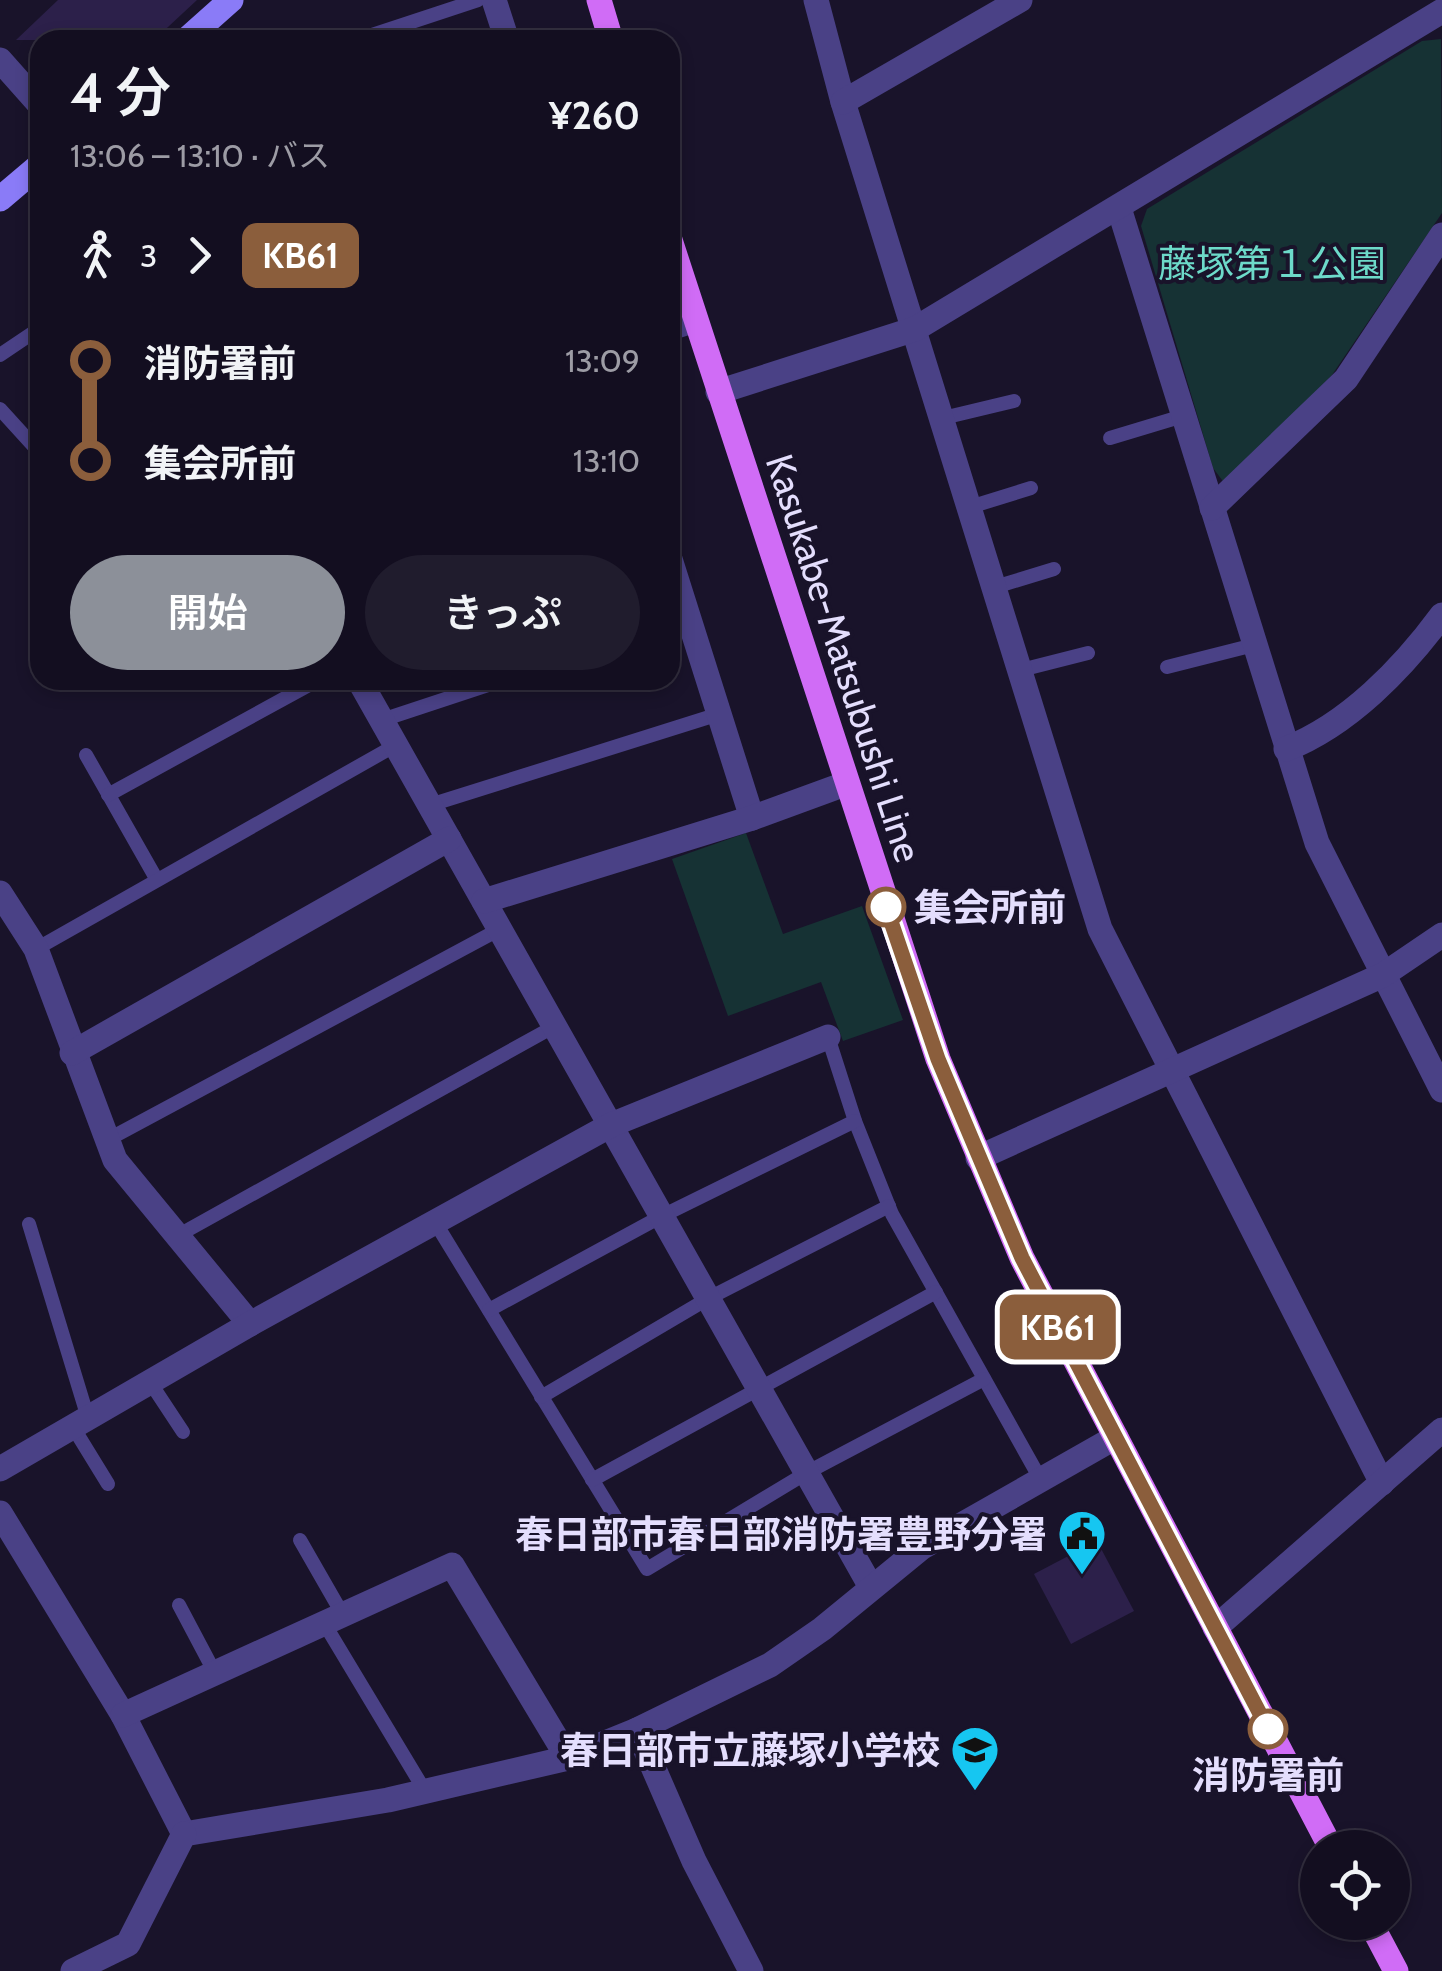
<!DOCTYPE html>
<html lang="ja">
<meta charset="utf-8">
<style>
body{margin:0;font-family:Cabin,"Noto Sans JP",sans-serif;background:#201c2d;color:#f1f3f6;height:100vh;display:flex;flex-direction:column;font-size:38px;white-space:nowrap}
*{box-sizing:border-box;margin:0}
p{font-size:32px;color:#9d9ca5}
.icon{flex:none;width:55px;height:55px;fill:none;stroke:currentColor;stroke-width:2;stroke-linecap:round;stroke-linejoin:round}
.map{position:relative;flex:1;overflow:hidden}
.side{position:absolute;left:30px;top:30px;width:650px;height:660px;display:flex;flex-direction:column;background:#130e20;border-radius:30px;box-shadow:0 5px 15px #0003,0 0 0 2px #322e3e}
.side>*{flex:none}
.badge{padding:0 20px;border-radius:15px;font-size:35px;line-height:65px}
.fabs{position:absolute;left:1300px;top:1830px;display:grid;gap:20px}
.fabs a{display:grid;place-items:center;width:110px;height:110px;border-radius:50%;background:#130e20;box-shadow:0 5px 15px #0003,0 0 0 2px #322e3e;font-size:50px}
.map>.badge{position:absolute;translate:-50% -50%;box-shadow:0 0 0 5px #fff}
.legs{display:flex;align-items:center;gap:15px;height:110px;padding:0 40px;font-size:32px}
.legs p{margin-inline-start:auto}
.headline{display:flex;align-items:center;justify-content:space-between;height:170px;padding:0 40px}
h1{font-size:55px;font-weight:600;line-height:75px}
.action{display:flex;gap:20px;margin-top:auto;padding:20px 40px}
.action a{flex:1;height:115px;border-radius:60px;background:#8c9099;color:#fff;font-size:40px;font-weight:600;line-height:115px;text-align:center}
.action a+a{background:#201c2d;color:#f1f3f6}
ul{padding:0 40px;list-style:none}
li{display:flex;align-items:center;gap:35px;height:100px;font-size:38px}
li i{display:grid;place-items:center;width:15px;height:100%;margin:0 12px;background:currentColor}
li i::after{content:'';width:25px;height:25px;margin:-12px;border:8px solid;border-radius:50%;background:#130e20}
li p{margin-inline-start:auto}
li:first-child i{background:linear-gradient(#0000 50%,currentColor 0)}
li:last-child i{background:linear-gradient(currentColor 50%,#0000 0)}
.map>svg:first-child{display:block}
</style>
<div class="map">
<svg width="1442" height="1971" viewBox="0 0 1442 1971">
<rect width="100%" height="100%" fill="#19132a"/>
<g fill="#163234">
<polygon points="1441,39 1442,213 1332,375 1225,484 1213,468 1141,226 1147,209 1422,41"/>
<polygon points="746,833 783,934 862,906 903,1020 843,1041 821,982 728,1016 672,859"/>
</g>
<g fill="#2c204a">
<polygon points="58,0 197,0 154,40 16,40"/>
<polygon points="1097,1541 1134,1611 1071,1644 1034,1574"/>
</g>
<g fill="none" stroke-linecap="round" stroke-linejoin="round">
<g stroke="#4a4186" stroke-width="14">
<polyline points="357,40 478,0"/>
<polyline points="0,355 40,328"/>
<polyline points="0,409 40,453"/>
<polyline points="943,418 1014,401"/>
<polyline points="1110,438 1183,416"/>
<polyline points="970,507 1031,488"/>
<polyline points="995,587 1054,569"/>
<polyline points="1167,667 1254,645"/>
<polyline points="1021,670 1088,653"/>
<polyline points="382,720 503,680"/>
<polyline points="86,755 157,880"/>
<polyline points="108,795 318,680"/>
<polyline points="430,805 719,714"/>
<polyline points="36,949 396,745"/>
<polyline points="828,1037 855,1121 892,1214 1042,1482"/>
<polyline points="107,1140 500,929"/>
<polyline points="435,1222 647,1569 808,1472 984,1379"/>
<polyline points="29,1224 88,1418"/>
<polyline points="177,1236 555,1026"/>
<polyline points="489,1310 662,1216 855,1121"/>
<polyline points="150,1382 183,1432"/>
<polyline points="541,1397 709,1298 889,1206"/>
<polyline points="73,1427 108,1484"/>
<polyline points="592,1480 936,1292"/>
<polyline points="300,1540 343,1615"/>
<polyline points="179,1605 215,1673"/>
<polyline points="324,1623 425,1791"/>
</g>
<g stroke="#4a4186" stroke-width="25">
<polyline points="494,0 507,40"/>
<polyline points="816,0 843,102 1100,929 1382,1483"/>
<polyline points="0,60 40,105"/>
<polyline points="843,102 1020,0"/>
<polyline points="1119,208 1317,843 1442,1090"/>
<polyline points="670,328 695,320"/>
<polyline points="718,392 915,329 1442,11"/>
<polyline points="1212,508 1346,379 1442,235"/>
<polyline points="670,559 752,818"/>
<polyline points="359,680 871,1587"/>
<path d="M1286 749C1348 725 1403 668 1442 615"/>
<polyline points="0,893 36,949 115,1160 250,1324"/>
<polyline points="484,901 752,818 845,784"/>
<polyline points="72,1053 449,839"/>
<polyline points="978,1158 1383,975 1442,935"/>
<polyline points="0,1469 250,1324 611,1125 828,1037"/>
<polyline points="0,1513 123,1715 184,1834"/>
<polyline points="1215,1628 1442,1430"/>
<polyline points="123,1715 452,1565 568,1758"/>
<polyline points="637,1730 694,1861 751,1971"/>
<polyline points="184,1834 388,1800 568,1758 637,1730 770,1665 822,1629 921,1548 1116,1437"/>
<polyline points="73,1971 128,1944 184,1834"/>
</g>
<g stroke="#8a7bf7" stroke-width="25">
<polyline points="186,40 231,0"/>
<polyline points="0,199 40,165"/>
</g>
<g stroke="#d06cf6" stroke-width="25">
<polyline points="599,0 611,40"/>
<polyline points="670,240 938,1059 1022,1258 1331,1848"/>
<polyline points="1370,1922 1396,1971"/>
</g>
</g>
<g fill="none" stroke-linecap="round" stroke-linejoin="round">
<g stroke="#fff" stroke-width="22">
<polyline id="line-1" points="886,907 938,1059 1022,1258 1268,1729"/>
</g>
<use href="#line-1" stroke="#8b5e3c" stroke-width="15"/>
</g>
<defs>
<g id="civic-pin" transform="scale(2.5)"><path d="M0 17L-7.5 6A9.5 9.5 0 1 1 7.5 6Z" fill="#16c6f1" stroke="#19132a"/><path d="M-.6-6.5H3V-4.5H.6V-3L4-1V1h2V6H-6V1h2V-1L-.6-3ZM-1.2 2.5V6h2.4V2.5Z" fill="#111"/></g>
<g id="school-pin" transform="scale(2.5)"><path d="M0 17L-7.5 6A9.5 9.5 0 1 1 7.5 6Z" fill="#16c6f1" stroke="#19132a"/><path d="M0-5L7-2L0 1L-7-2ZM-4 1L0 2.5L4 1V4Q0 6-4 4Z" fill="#111"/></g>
</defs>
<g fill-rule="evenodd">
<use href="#civic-pin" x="1082" y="1534"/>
<use href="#school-pin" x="975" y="1750"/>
</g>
<g fill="#fff" stroke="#8b5e3c" stroke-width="5">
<circle cx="886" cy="907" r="18"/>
<circle cx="1268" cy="1729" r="18"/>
</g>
<g text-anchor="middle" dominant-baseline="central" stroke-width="8" stroke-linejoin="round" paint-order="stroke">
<g font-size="38" fill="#6ddac9" stroke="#19132a">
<text x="1272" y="263">藤塚第１公園</text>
</g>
<g font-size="38" fill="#e4defd" stroke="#19132a">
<text transform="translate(844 658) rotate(72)">Kasukabe-Matsubushi Line</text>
</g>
<g font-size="38" font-weight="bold" fill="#e4defd" stroke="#19132a" text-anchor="start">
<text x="914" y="907">集会所前</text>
<text x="1268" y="1775" text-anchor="middle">消防署前</text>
</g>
<g font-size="38" font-weight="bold" fill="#e4defd" stroke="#19132a" text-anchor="end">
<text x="1047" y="1534">春日部市春日部消防署豊野分署</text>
<text x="940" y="1750">春日部市立藤塚小学校</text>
</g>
</g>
</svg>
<div class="fabs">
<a><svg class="icon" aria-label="locate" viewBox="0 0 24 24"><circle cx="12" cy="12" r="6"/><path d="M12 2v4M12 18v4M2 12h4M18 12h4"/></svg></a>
</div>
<b class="badge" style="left:1058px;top:1327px;background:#8b5e3c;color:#fff">KB61</b>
<section class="side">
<div class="headline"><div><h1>4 分</h1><p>13:06 – 13:10 · バス</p></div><b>¥260</b></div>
<div class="legs"><svg class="icon" aria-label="walk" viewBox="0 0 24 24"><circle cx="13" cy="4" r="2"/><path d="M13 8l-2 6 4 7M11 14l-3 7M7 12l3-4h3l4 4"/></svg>3<svg class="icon" aria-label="forward" viewBox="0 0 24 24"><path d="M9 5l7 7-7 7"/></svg><b class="badge" style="background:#8b5e3c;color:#fff">KB61</b></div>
<ul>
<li><i style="color:#8b5e3c"></i><b>消防署前</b><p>13:09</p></li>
<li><i style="color:#8b5e3c"></i><b>集会所前</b><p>13:10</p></li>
</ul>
<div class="action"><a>開始</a><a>きっぷ</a></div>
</section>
</div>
